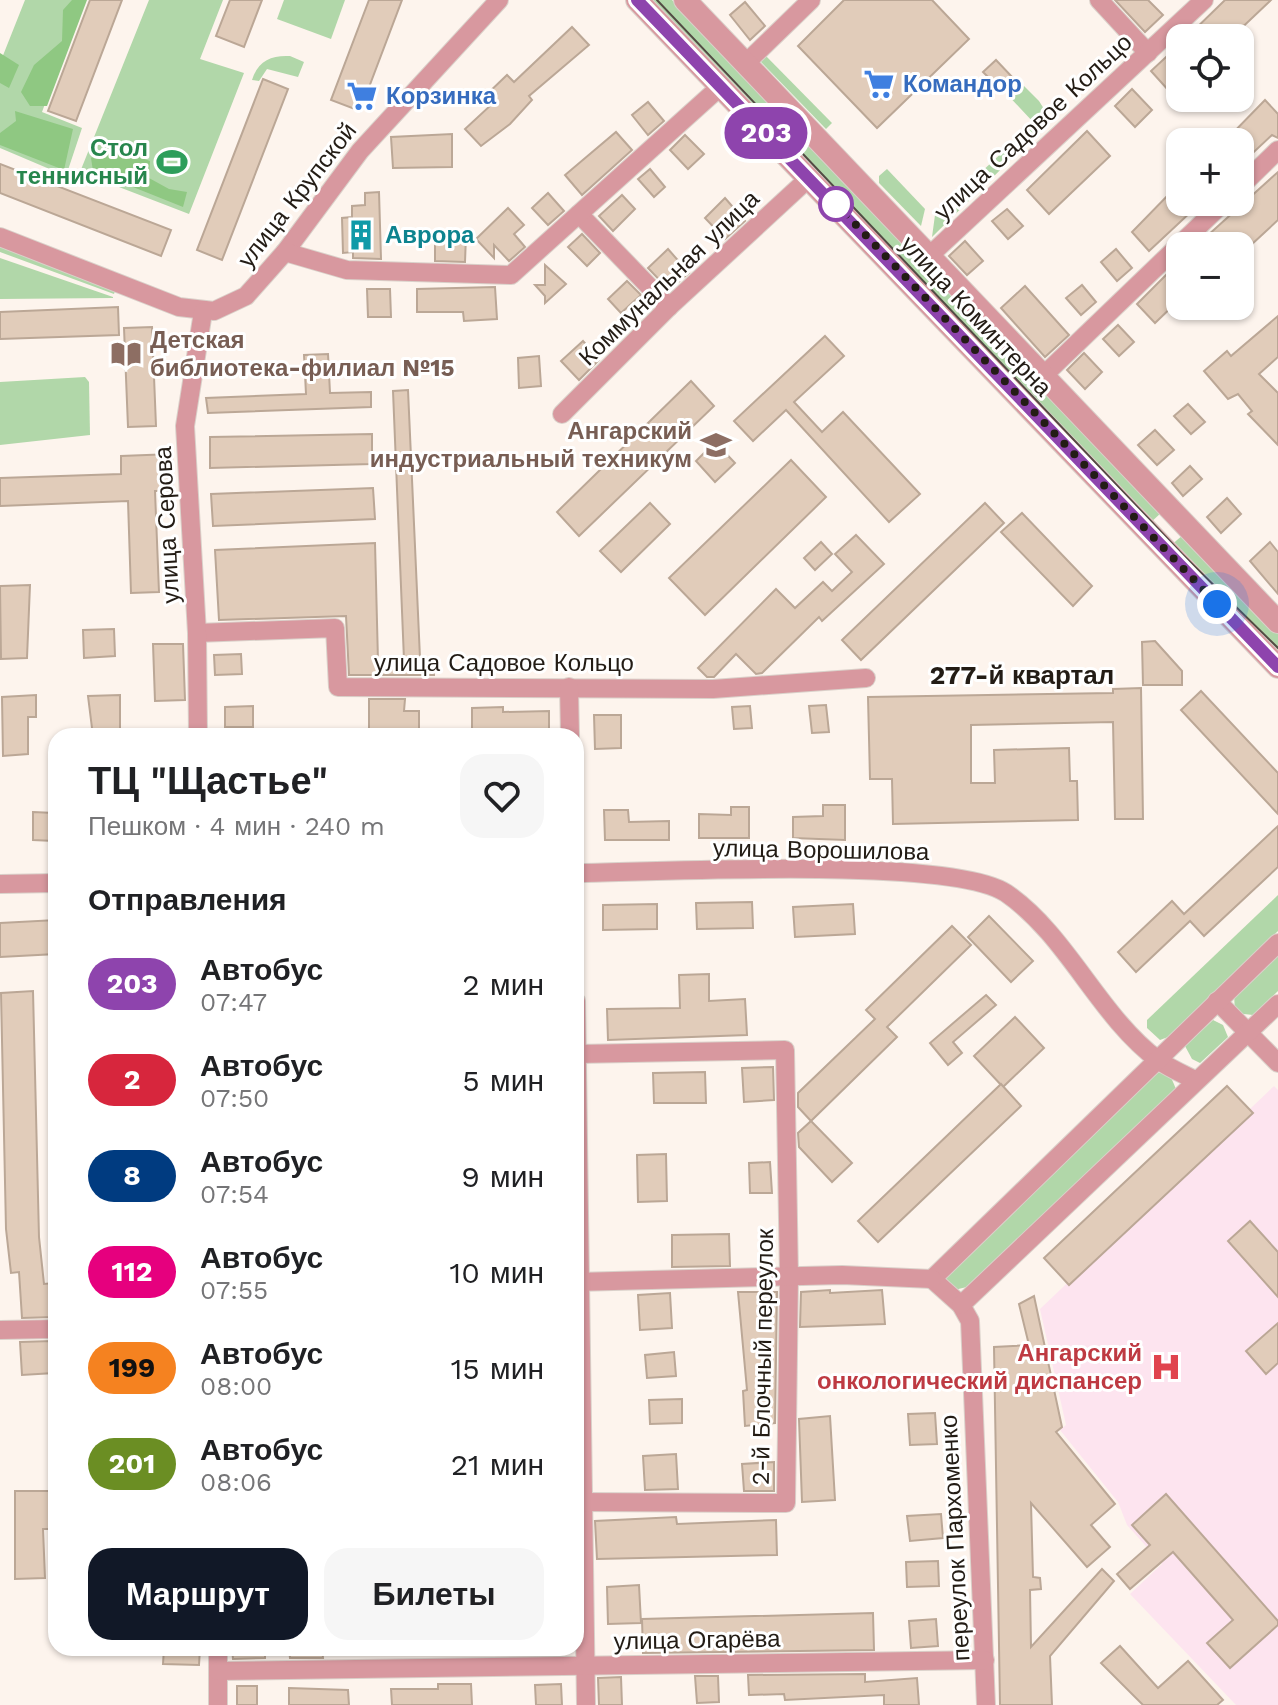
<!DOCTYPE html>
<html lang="ru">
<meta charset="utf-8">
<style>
body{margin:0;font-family:"Work Sans",sans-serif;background:#f6f6f6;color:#202124;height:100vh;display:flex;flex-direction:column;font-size:30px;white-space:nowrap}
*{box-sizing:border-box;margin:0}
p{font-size:26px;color:#757577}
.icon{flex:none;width:44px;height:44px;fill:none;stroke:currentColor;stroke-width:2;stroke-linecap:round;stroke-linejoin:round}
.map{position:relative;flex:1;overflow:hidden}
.panel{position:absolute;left:48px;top:728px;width:536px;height:928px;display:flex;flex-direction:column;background:#fff;border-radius:24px;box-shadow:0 2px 6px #0004}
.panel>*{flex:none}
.badge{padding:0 16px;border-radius:26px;font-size:28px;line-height:52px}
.fabs{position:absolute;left:1166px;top:24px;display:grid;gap:16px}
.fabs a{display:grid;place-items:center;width:88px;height:88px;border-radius:16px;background:#fff;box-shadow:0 2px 6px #0004;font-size:40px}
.you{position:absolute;width:40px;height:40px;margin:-20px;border:6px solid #fff;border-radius:50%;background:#1a73e8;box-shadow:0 0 0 12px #1a73e833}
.map>.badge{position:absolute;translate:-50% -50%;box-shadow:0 0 0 4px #fff}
h2{padding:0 40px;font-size:30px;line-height:72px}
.round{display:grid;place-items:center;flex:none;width:84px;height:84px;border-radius:24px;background:#f6f6f6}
.summary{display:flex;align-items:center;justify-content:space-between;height:136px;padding:0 40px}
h1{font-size:38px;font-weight:600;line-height:60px}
.cta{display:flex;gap:16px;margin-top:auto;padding:16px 40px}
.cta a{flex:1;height:92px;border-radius:24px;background:#111827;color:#fff;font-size:32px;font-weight:600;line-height:92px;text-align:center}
.cta a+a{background:#f6f6f6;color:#202124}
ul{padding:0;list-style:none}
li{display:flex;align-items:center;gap:24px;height:96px;padding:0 40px}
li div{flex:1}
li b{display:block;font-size:30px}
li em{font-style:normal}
li .badge{min-width:88px;font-weight:700;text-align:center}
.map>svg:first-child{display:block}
</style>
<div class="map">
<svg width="1278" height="1705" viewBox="0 0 1278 1705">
<rect width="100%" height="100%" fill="#fdf4ed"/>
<polygon fill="#fde4ef" points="1274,1086 1278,1090 1278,1705 1236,1705 1130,1594 1162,1564 1127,1525 1118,1502 1060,1430 1066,1425 1040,1309"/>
<g fill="#b1d7a9">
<polygon points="25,0 83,0 42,112 82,128 66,176 0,148 0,63"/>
<polygon points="149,0 223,0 200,59 244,73 189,214 80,172"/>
<polygon points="284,0 345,0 331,39 277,19"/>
<polygon points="645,0 672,0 1162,512 1149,524"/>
<polygon points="764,54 832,123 826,129 760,61"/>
<path d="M290 56 304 62 298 77 267 69 259 81 252 80C258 61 271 55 290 56Z"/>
<polygon points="1017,79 1039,101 1051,120 932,237 935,215 1034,123 1004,91"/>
<polygon points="887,169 925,209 921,226 879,183 879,176"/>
<polygon points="0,247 116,288 114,294 0,252"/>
<polygon points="0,258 113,297 113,298 0,299"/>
<polygon points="85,377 89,382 90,435 0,445 0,382"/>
<polygon points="1183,535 1278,633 1278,658 1170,546"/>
<polygon points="1278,895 1278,931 1168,1037 1160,1040 1147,1028 1147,1020"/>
<polygon points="1278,953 1278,991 1253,1015 1235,1013 1234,993"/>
<polygon points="1213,1020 1223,1025 1228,1037 1200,1063 1192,1059 1185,1046"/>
<polygon points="1156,1072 1170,1075 1176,1089 971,1286 950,1291 945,1276"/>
</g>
<g fill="#8fc882">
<polygon points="72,0 87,0 47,106 30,106 21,92 34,65 62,41 63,10"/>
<polygon points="0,53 19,65 9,88 0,83"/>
<polygon points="15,111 73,129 64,170 0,145 0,133 16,121"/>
<polygon points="105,145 150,161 149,178 169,189 187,192 183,207 93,171 91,158"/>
</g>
<g fill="#e1ccba" stroke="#bba796" stroke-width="2">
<polygon points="90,0 122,0 76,121 48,111"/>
<polygon points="230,0 262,0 244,47 216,36"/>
<polygon points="369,0 402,0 360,111 331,100"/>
<polygon points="844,0 932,0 969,39 877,128 798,46"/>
<polygon points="1115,0 1148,0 1163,15 1145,32"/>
<polygon points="1225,0 1271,0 1231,38 1186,38"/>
<polygon points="745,2 765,26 750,40 730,15"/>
<polygon points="572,27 589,45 529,96 532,100 510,124 481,146 465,129 491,105 484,97 507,75 514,82"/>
<polygon points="1180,44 1180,83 1170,92 1151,71"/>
<polygon points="996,60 1014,79 1002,91 983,72"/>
<polygon points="263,79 288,89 222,260 197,250"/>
<polygon points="1132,89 1152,110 1135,127 1115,106"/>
<polygon points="1265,100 1278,114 1278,138 1272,135 1240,165 1240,142 1224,142"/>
<polygon points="648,102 664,121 648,135 632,115"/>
<polygon points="1087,131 1110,156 1049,214 1027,190"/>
<polygon points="616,132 632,150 582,195 565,175"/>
<polygon points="452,134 452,167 393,168 391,137"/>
<polygon points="685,135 704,154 688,169 670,150"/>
<polygon points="0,164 171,230 161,256 0,193"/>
<polygon points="650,169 665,187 654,197 638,179"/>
<polygon points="1278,172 1278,220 1251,245 1245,238 1236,246 1196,246"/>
<polygon points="1174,189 1180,202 1186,202 1193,210 1149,251 1132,232"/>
<polygon points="379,192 381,259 353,258 353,252 343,253 342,218 352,217 352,206 365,205 365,193"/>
<polygon points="548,193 564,211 548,225 532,208"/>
<polygon points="622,195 635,209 613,231 599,216"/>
<polygon points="725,198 745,221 725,239 705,218"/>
<polygon points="508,208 524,225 514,234 525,247 509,261 494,245 494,258 476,239"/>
<polygon points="1007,209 1023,226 1008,239 992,221"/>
<polygon points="435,234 466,235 465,262 435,261"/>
<polygon points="582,234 600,253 587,266 568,247"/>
<polygon points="965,241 983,261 967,275 949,256"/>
<polygon points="668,249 689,273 669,290 648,268"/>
<polygon points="1116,249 1132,268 1117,281 1101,262"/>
<polygon points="1180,261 1180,299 1155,323 1137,304"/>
<polygon points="545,265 566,284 545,303 545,296 535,285 545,285"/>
<polygon points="627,281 641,295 621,313 608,299"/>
<polygon points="1082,285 1096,302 1081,315 1066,298"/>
<polygon points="1025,286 1069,335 1045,357 1001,308"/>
<polygon points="495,287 497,319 464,321 463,312 417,312 417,289"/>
<polygon points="367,289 390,289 391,317 368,317"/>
<polygon points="118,307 119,335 0,339 0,312"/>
<polygon points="1278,316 1278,357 1259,374 1278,393 1278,445 1248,414 1252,411 1238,394 1228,399 1204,371 1227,351 1231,356"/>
<polygon points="1118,325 1134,342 1119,356 1103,339"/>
<polygon points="152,327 156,426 128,427 124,328"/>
<polygon points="825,336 844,356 794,402 822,432 843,412 920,494 889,522 786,410 753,441 734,421"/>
<polygon points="583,341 599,360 579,380 561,361"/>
<polygon points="1084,353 1102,372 1085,389 1067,370"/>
<polygon points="328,354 330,393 371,392 371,407 208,413 206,398 306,394 304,355"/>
<polygon points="539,356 541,386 519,388 518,358"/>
<polygon points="691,381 714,406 579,536 557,512"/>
<polygon points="408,390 420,658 434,658 434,675 349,675 346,616 219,620 215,550 375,543 378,661 404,660 393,391"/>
<polygon points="1188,404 1205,422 1191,434 1174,416"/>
<polygon points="1155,430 1174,450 1157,465 1138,445"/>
<polygon points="372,434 372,464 210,468 210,437"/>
<polygon points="715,442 735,463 715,482 696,461"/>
<polygon points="172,454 173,491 155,491 159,592 131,593 128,501 0,506 0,478 121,474 121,456"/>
<polygon points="791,460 826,497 705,615 669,578"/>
<polygon points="1190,466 1202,479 1183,496 1172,483"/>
<polygon points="373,488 375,519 213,526 211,494"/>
<polygon points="1227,498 1241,514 1221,533 1207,517"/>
<polygon points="650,503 670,524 621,572 600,551"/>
<polygon points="985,503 1004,523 861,660 842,640"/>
<polygon points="1022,513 1092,586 1073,606 1001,532"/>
<polygon points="856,535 884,564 822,621 819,617 762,673 756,674 736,654 714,677 707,677 698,668 776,589 795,608 823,582 832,591 852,572 835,554"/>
<polygon points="821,542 832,554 815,570 804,558"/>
<polygon points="1270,542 1278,552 1278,594 1250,561"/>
<polygon points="30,585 27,658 1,659 0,586"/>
<polygon points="114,629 115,656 84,658 83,630"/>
<polygon points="1155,641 1182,671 1182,685 1143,685 1142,642"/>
<polygon points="153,644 183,644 185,700 155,701"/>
<polygon points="241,654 242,674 215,675 214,655"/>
<polygon points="1141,688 1143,819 1115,819 1113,722 971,725 971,783 995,783 994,750 1069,748 1070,781 1077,781 1078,820 893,824 892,779 870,779 868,697 1113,693 1113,689"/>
<polygon points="1201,691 1278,773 1278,814 1181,710"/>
<polygon points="36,695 36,717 28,717 28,754 3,756 2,697"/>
<polygon points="120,695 120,736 93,736 88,696"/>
<polygon points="369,699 405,699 404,711 419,711 419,736 369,736"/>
<polygon points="826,705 829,732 812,733 809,706"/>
<polygon points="253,706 253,727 225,727 225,707"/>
<polygon points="750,706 752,728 734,729 732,707"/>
<polygon points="503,707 503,712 549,711 549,736 472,736 472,708"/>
<polygon points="594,715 621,715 621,748 595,749"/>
<polygon points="823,805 845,805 845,840 793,838 793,817 823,816"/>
<polygon points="731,807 749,807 749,838 699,838 699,814 731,815"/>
<polygon points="604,810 628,810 629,822 669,821 669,840 605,840"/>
<polygon points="33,812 54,813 54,841 33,840"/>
<polygon points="1278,826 1278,867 1204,936 1190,921 1136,972 1118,952 1172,901 1184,914"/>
<polygon points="752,902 753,928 697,929 696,903"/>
<polygon points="657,904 657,929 603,930 603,905"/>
<polygon points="853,904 855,934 795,937 793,907"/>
<polygon points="989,916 1033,961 1011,982 968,937"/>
<polygon points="56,920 56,954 0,957 0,923"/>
<polygon points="952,926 971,945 887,1027 897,1037 811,1121 798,1107 798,1093 875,1019 866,1010"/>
<polygon points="709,974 709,1001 745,999 747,1035 608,1040 607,1009 680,1008 679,975"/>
<polygon points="33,991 39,1237 44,1284 53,1283 54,1317 22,1318 19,1272 11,1273 6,1229 1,993"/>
<polygon points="986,995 996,1005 953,1042 962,1053 948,1065 930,1043"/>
<polygon points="1015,1017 1044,1048 1003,1087 974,1056"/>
<polygon points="773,1067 774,1100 744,1102 742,1068"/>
<polygon points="705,1072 706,1103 654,1103 653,1073"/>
<polygon points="1001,1084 1021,1106 878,1242 858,1221"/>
<polygon points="1227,1086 1253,1113 1069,1285 1044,1258"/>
<polygon points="811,1121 852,1163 832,1182 799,1147 798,1133"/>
<polygon points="666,1154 667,1201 638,1202 637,1155"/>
<polygon points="770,1162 772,1193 750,1193 749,1163"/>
<polygon points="1250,1221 1278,1252 1278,1297 1228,1241"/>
<polygon points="729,1234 730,1266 672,1267 672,1235"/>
<polygon points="830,1290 830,1293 882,1290 885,1324 800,1327 801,1292"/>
<polygon points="738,1292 777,1292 775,1423 745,1426 743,1391 747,1390"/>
<polygon points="670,1293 672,1328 640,1330 638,1295"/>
<polygon points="1034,1296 1062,1427 1056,1432 1115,1504 1091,1525 1110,1547 1087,1567 1031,1503 1033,1577 1040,1578 1041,1589 1030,1590 1031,1647 1102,1569 1114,1581 1050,1656 1052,1705 1000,1705 994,1347 1029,1345 1019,1304"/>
<polygon points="1278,1323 1278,1363 1266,1374 1246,1351"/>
<polygon points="52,1341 54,1373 22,1375 20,1342"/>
<polygon points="674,1352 676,1376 647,1378 645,1355"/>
<polygon points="682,1399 682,1423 650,1424 649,1400"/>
<polygon points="935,1413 937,1444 910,1445 908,1414"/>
<polygon points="830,1416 835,1500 802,1502 799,1419"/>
<polygon points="676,1454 678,1489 645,1490 643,1456"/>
<polygon points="774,1462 774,1491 744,1491 742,1464"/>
<polygon points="15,1491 50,1491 50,1529 43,1529 45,1578 15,1579"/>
<polygon points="1166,1494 1278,1621 1278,1625 1230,1668 1207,1643 1233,1620 1173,1552 1130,1589 1117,1574 1150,1545 1132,1525"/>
<polygon points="941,1514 943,1538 910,1541 907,1516"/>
<polygon points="676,1517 677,1524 776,1520 777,1555 597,1559 595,1521"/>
<polygon points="938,1561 939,1586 907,1587 906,1562"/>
<polygon points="639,1585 641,1623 608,1624 607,1587"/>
<polygon points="873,1613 874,1650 643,1653 642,1619"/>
<polygon points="936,1619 938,1646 911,1648 909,1621"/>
<polygon points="1120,1646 1158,1688 1188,1661 1223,1700 1217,1705 1143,1705 1101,1663"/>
<polygon points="164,1648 200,1648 199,1665 163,1664"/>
<polygon points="232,1648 265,1648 265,1658 233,1659"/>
<polygon points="289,1648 322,1648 323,1658 290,1658"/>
<polygon points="865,1674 865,1682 917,1678 919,1705 884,1705 884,1695 785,1700 784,1694 749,1695 748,1675"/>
<polygon points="695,1676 718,1676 719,1702 697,1703"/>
<polygon points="621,1677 622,1705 599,1705 598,1678"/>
<polygon points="438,1684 471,1684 472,1705 392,1705 391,1689 438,1689"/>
<polygon points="561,1684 562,1705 536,1705 535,1685"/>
<rect x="237" y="1686" width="20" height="19"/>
<polygon points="289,1688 348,1690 349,1705 289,1705"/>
</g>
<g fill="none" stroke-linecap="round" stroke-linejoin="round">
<g stroke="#dad1ca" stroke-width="20">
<g id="minor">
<polyline points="1099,0 1148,53"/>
<polyline points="745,64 811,0"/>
<polyline points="1240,187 1278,150"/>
<polyline points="579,214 669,307"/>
<polyline points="0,237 179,307 214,311 246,296 285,252 360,151 499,0"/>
<polyline points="285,252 347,270 511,275 721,86"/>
<polyline points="929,256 1204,0"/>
<polyline points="1043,376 1224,202"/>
<polyline points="562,414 669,307 810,177"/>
<polyline points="197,633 335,628 338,687 713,689 866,678"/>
<polyline points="569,687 570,736"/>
<polyline points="198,736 197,633 185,426 203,312"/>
<path d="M576 873C656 872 951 856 1006 893 1068 936 1098 1015 1158 1060 1169 1068 1183 1074 1195 1080"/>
<polyline points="0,884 56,883"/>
<polyline points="576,1001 586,1705"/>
<polyline points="1217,1001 1278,1063"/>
<polyline points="576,1054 785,1050 789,1276 786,1503 576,1502"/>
<polyline points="932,1279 1278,943"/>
<polyline points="932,1279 961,1305 970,1321 986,1705"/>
<polyline points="576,1282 842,1275 932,1279"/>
<polyline points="961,1305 1278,1004"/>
<polyline points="0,1330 56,1329"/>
<polyline points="218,1648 218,1705"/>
<polyline points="218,1671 985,1660"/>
</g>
</g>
<g stroke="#dad1ca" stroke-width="24">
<g id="tertiary">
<polyline points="637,0 1278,667"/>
<polyline points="685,0 1278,622"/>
</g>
</g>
<use href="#minor" stroke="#d8989f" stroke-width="18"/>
<use href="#tertiary" stroke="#d8989f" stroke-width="22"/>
<polyline stroke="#534b44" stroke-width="2" points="657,0 1182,554 1278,648"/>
</g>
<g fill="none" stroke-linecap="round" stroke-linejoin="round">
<g stroke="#fff" stroke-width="18">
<polyline id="line" points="637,0 1278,667"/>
</g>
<use href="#line" stroke="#8e44ad" stroke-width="12"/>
<polyline stroke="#231c15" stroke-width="8" stroke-dasharray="0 14.4" points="836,204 1217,604"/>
</g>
<defs>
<g id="supermarket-bare" transform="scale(2.4)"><path d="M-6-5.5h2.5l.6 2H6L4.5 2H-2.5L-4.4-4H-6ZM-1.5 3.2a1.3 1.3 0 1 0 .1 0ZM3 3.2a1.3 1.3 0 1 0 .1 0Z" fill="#3f7fe0" stroke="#fff" stroke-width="2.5" paint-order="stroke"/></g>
<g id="stadium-bare" transform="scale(2.4)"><path d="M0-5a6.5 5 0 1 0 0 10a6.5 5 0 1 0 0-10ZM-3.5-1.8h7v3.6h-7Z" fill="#2e9e5b" stroke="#fff" stroke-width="2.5" paint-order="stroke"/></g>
<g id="building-bare" transform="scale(2.4)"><path d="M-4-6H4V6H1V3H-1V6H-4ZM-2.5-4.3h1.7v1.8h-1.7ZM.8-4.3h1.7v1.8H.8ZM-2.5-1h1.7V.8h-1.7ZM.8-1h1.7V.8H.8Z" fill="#0f9aa8" stroke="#fff" stroke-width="2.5" paint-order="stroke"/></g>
<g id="library-bare" transform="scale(2.4)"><path d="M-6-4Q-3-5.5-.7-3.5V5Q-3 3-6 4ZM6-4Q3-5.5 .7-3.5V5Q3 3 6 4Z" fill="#8d6e63" stroke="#fff" stroke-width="2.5" paint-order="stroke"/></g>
<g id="university-bare" transform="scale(2.4)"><path d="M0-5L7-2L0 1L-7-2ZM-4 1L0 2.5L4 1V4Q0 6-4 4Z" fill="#8d6e63" stroke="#fff" stroke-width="2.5" paint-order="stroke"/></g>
<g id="hospital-bare" transform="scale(2.4)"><path d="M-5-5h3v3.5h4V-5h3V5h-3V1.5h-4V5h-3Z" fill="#e0444e" stroke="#fff" stroke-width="2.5" paint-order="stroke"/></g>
</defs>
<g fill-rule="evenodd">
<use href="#supermarket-bare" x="879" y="84"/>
<use href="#supermarket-bare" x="362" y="96"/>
<use href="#stadium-bare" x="172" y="162"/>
<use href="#building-bare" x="361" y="235"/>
<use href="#library-bare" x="126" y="354"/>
<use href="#university-bare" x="716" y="445"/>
<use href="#hospital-bare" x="1166" y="1367"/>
</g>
<circle fill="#fff" stroke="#8e44ad" stroke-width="4" cx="836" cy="204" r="16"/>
<g text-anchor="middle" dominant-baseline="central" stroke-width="6" stroke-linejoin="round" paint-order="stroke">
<g font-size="24" font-weight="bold" fill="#366cbe" stroke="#fff" text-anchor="start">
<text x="903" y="84">Командор</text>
<text x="386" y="96">Корзинка</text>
</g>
<g font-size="24" fill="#231c15" stroke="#fff">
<text transform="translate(1033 127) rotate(-43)">улица Садовое Кольцо</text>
<text transform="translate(297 195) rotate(-52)">улица Крупской</text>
<text transform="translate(669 278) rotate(-44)">Коммунальная улица</text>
<text transform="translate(976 316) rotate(47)">улица Коминтерна</text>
<text transform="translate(167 525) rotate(-93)">улица Серова</text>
<text x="504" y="663">улица Садовое Кольцо</text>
<text transform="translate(821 850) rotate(1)">улица Ворошилова</text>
<text transform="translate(763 1357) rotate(-89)">2-й Блочный переулок</text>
<text transform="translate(955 1538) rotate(-93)">переулок Пархоменко</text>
<text transform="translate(697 1640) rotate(-1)">улица Огарёва</text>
</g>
<g font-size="24" font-weight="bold" fill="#27864d" stroke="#fff" text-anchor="end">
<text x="148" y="148">Стол<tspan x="148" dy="28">теннисный</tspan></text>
</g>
<g font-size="24" font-weight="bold" fill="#0d838f" stroke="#fff" text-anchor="start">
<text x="385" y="235">Аврора</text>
</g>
<g font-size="24" font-weight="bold" fill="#785e54" stroke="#fff" text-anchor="start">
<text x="150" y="340">Детская<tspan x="150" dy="28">библиотека-филиал №15</tspan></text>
<text x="692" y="431" text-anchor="end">Ангарский<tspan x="692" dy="28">индустриальный техникум</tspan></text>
</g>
<g font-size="24" font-weight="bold" fill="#be3a42" stroke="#fff" text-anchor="end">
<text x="1142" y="1353">Ангарский<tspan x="1142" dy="28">онкологический диспансер</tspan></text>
</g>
<g font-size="26" font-weight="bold" fill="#231c15" stroke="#fff">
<text x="1022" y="675">277-й квартал</text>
</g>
</g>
</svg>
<div class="fabs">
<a><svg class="icon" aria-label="locate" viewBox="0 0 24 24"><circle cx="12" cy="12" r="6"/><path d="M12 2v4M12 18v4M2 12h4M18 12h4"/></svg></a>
<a>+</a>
<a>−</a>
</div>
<div class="you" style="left:1217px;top:604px"></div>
<b class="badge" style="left:766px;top:133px;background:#8e44ad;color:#fff">203</b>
<section class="panel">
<div class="summary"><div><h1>ТЦ &quot;Щастье&quot;</h1><p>Пешком · 4 мин · 240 m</p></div><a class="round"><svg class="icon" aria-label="heart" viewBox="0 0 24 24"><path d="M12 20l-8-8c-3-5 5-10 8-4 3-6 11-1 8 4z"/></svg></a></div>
<h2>Отправления</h2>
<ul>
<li><span class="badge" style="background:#8e44ad;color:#fff">203</span><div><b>Автобус</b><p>07:47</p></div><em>2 мин</em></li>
<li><span class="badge" style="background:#d7263d;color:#fff">2</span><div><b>Автобус</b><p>07:50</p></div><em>5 мин</em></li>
<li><span class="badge" style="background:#003b80;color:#fff">8</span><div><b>Автобус</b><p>07:54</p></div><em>9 мин</em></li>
<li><span class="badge" style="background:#e6007e;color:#fff">112</span><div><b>Автобус</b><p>07:55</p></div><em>10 мин</em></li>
<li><span class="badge" style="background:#f58220;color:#111">199</span><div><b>Автобус</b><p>08:00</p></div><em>15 мин</em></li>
<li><span class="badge" style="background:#6b8e23;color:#fff">201</span><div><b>Автобус</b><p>08:06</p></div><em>21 мин</em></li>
</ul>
<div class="cta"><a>Маршрут</a><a>Билеты</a></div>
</section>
</div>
